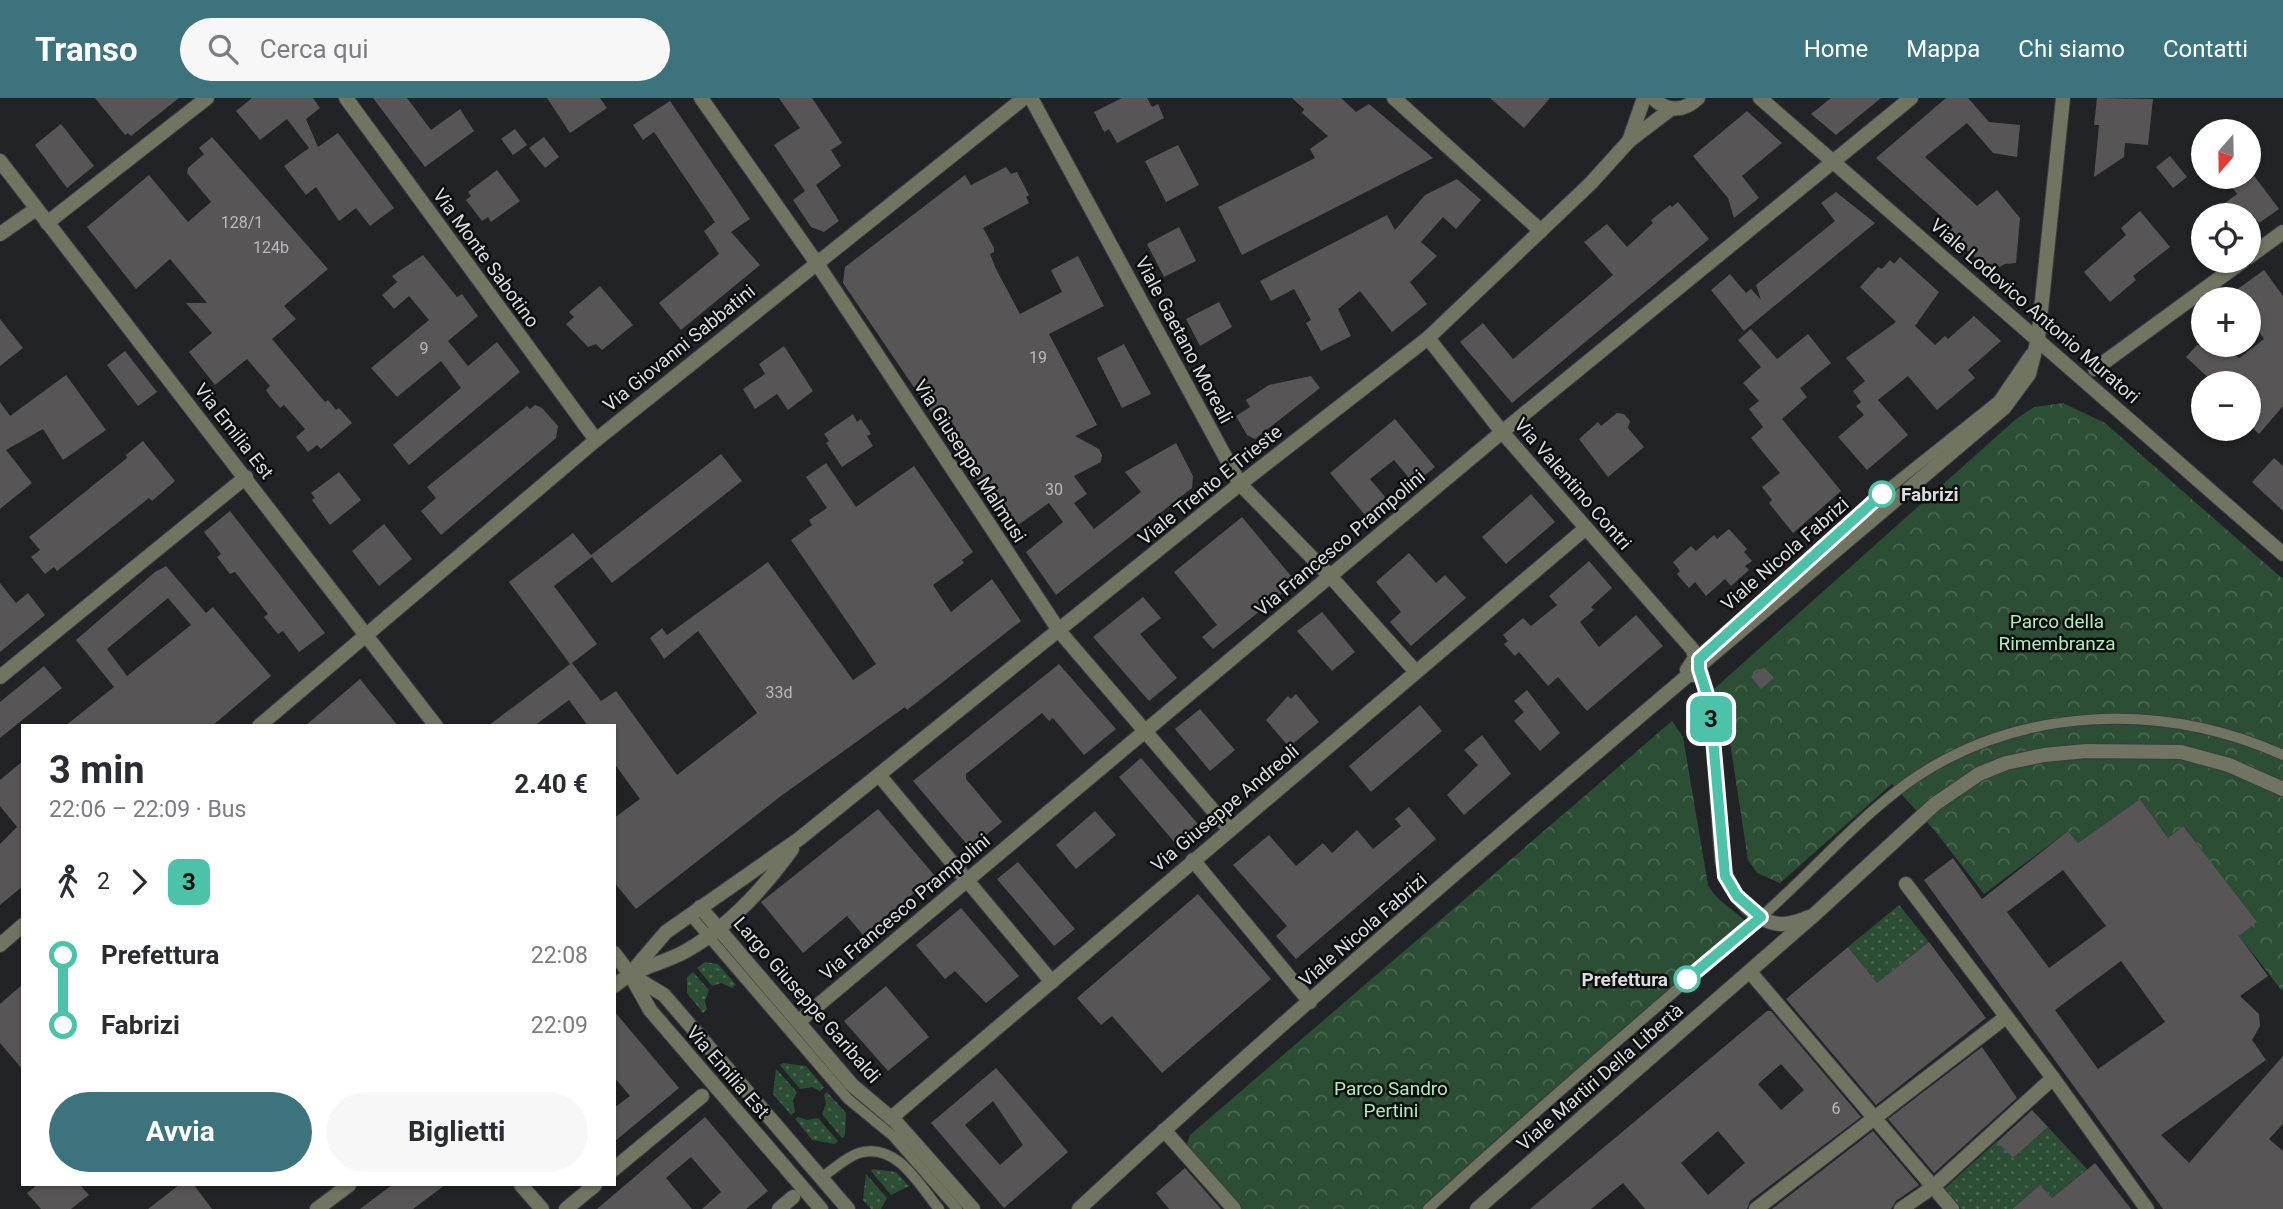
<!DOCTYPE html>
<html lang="it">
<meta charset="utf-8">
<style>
body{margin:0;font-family:Roboto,sans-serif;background:#f7f7f7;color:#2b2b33;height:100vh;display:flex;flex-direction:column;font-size:26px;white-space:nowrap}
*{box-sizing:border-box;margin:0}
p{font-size:23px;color:#7c7c81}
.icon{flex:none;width:38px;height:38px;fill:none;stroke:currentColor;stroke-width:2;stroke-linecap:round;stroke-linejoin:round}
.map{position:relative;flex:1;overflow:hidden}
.sheet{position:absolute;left:21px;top:626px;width:595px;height:462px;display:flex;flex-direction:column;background:#fff;border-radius:0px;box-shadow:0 2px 5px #0004}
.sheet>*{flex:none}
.badge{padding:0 14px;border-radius:10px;font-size:24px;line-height:46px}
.needle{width:46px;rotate:200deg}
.tools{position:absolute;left:2191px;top:21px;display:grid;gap:14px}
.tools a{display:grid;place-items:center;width:70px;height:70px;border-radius:50%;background:#fff;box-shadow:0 2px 5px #0004;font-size:35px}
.map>.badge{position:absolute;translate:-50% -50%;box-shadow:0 0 0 4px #fff}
.legs{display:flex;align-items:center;gap:10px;height:77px;padding:0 28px;font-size:23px}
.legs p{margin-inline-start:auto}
.summary{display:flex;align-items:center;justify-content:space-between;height:119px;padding:0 28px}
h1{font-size:38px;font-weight:700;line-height:52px}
.cta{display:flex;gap:14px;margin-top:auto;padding:14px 28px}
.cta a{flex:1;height:80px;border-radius:42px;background:#3c737c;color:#fff;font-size:28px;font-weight:700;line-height:80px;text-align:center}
.cta a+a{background:#f7f7f7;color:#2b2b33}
ul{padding:0 28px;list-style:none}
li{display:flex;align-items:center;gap:24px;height:70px;font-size:26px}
li i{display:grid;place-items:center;width:10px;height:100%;margin:0 9px;background:currentColor}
li i::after{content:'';width:18px;height:18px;margin:-9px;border:5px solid;border-radius:50%;background:#fff}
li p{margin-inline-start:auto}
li:first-child i{background:linear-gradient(#0000 50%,currentColor 0)}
li:last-child i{background:linear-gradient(currentColor 50%,#0000 0)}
header{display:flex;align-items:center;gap:42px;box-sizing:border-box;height:98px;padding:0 35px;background:#3c737c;color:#fff}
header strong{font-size:33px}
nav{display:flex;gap:38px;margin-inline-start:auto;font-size:24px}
.search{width:490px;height:63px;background:#f7f7f7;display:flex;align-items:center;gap:18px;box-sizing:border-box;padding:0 24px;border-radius:38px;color:#7c7c81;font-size:26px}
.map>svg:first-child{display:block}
</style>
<header>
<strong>Transo</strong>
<div class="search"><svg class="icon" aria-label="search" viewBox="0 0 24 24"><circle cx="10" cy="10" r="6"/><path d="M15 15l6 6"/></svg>Cerca qui</div>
<nav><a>Home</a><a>Mappa</a><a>Chi siamo</a><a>Contatti</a></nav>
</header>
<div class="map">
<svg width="2283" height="1111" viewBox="0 0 2283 1111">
<defs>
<pattern id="grass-dots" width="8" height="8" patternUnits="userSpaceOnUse" patternTransform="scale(1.75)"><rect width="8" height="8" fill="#2c4e34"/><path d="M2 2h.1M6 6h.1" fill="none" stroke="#4a6751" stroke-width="1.8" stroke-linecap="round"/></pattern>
<pattern id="park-crowns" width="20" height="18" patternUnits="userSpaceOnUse" patternTransform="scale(1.75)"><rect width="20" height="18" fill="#2c4e34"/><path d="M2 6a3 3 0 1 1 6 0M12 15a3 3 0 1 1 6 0" fill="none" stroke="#4a6751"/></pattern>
</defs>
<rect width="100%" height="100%" fill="#222326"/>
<g fill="url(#grass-dots)">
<polygon points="1899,807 1929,844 1877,885 1848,849"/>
<polygon points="705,864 718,866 736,887 732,890 721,885 712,888 697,870"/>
<polygon points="693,874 709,892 705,903 707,911 703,915 687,895 687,879"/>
<polygon points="783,965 806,968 824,989 820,993 812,989 800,991 780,967"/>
<polygon points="776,971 797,994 793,1003 795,1014 791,1017 773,996"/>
<polygon points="827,994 846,1015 845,1037 842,1040 822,1016 826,1006 824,997"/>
<polygon points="798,1019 807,1022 818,1020 838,1043 835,1046 812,1042 795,1021"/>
<polygon points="2048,1029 2087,1071 2052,1100 2040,1087 2012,1111 1961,1111 1944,1091 1997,1043 2013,1060"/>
<polygon points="873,1071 896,1074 909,1088 891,1097 871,1073"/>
<polygon points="866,1076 887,1100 881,1111 871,1111 863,1102"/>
</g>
<g fill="url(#park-crowns)">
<polygon points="2063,305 2105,325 2283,481 2283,894 2239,838 2256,824 2183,728 2168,740 2140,701 2078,745 2068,733 1984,796 1935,733 1892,686 1780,785 1757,775 1748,762 1725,612 1713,592 2016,321 2034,309"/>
<path d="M1672 623 1683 639 1708 787C1717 804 1733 810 1746 824L1424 1111H1240L1190 1053 1187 1046 1190 1037Z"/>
</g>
<g fill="#585557" fill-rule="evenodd">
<polygon points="95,0 179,0 131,38 128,35 125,37"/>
<polygon points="252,0 313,0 320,10 306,21 318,49 338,35 394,110 370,128 356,110 339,123 316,89 306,97 284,68 309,50 287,21 260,42 236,13"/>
<polygon points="373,0 407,0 431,32 460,11 474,33 425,69"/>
<polygon points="547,0 600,0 607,10 570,35"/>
<polygon points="779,0 812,0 842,45 831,52 841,68 816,87 839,123 824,134 811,129 793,102 805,93 774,47 800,30"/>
<polygon points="1122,0 1147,0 1152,9 1158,6 1164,20 1117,45 1109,31 1104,34 1094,14"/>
<polygon points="1292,0 1341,0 1356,14 1369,6 1433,60 1242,157 1218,109 1315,60 1310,51 1328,38 1302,15 1304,11"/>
<polygon points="1490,0 1550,0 1524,30"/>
<polygon points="1831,0 1881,0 1836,37 1811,16"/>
<polygon points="1946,0 1968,0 1989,24 2020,27 2017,59 1993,55 1967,25 1925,59 1977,108 1997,92 2020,120 2016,165 2005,166 1991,173 1947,135 1953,129 1876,60"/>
<polygon points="2097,0 2153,1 2148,47 2125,45 2124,59 2094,79 2099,27 2094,27"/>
<polygon points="670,3 750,121 731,134 760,167 681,232 659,205 719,156 704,133 715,124 654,34 643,42 633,27"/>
<polygon points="1747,13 1782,45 1742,78 1759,100 1734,120 1728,100 1693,58"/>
<polygon points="61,26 94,68 67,90 35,47"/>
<polygon points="515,31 527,47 513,57 501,41"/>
<polygon points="212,39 328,171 284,208 296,221 272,241 325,304 328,302 336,312 339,310 352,325 321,351 317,347 308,354 296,339 305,331 284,307 280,310 270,298 266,292 270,288 247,261 215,287 189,254 212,235 186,205 207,205 170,161 136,191 87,129 149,77 188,124 211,104 187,75 188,70 204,56 199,50"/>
<polygon points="544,39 559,59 545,70 529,50"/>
<polygon points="1178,47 1199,87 1166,104 1145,63"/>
<polygon points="2170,58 2187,79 2173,90 2156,69"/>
<polygon points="1006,69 1011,76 1017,74 1029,97 1026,99 1029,105 983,130 994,150 994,154 990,156 996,171 1020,216 1062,194 1051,172 1078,158 1104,208 1049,236 1097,327 1075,338 1099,351 1102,357 1101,364 1074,378 1087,396 1074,405 1094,431 1141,394 1125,374 1176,345 1193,378 1192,390 1056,497 1026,454 1063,424 1049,405 1011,432 843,185 845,169 965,77 971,87"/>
<polygon points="497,72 520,103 491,124 488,119 482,123 466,102 471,98 468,94"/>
<polygon points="2252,75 2279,111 2259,125 2253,117 2209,117 2237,96 2232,89"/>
<polygon points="1457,81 1481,102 1456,131 1443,119 1421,144 1437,158 1410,184 1427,206 1392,234 1360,193 1338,211 1351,238 1321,253 1306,225 1311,222 1294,191 1271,203 1260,183 1387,117 1395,132 1425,97"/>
<polygon points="1836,94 1875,125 1744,233 1711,192 1730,176 1746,195 1751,191 1761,202 1756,187 1835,123 1821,105"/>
<polygon points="1678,104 1709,141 1512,305 1460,244 1483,225 1513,261 1613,177 1584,144 1607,126 1627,149 1653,125 1651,122 1670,107 1672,109"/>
<polygon points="2140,113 2170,149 2133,178 2136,182 2110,204 2084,174 2126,137 2121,130"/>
<polygon points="1179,129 1196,163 1164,179 1147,146"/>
<polygon points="423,157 457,199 462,196 478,218 448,243 468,268 497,244 520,274 409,367 393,347 461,290 441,263 397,299 371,270 429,222 409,198 394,211 382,197 397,184 392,178"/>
<polygon points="1900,159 1939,194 1915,228 1935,247 1945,238 1948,241 1974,218 2001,243 1968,272 1975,280 1937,312 1908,278 1878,302 1908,337 1867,372 1838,339 1864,317 1856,308 1861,304 1853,293 1865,283 1846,260 1896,224 1860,189 1878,169 1882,171 1890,162 1894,166"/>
<polygon points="2264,172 2283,198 2283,308 2259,336 2249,326 2249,285 2214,285 2186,259 2197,247 2223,247 2239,260 2264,241 2249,220 2249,201 2224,201"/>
<polygon points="600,188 633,227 602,252 596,246 588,249 566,226 574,219 569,214"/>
<polygon points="1219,204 1232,229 1200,248 1186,221"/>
<polygon points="0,221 23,250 0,268"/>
<polygon points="1751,231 1777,261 1808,236 1831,265 1800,290 1807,299 1782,321 1841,393 1793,435 1769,405 1772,402 1762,389 1780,375 1751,340 1763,329 1749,311 1759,303 1743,285 1761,269 1738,242"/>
<polygon points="1124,246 1151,296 1122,310 1097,260"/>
<polygon points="784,248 813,293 788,312 777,296 755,311 743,291 765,276 759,266"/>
<polygon points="125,253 157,294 138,308 107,267"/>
<polygon points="66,277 106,332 63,362 43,331 6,352 32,385 0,411 0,304 10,318"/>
<polygon points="1311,278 1320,290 1255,341 1247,337 1236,318 1250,309 1246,302 1269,287"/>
<polygon points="535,307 542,310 558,328 556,340 441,437 421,413 436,400 427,389 527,308 530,311"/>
<polygon points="1617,315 1624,316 1630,323 1628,330 1644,349 1608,379 1579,341 1598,324 1601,328"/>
<polygon points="853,316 857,324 861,321 871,336 867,338 873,348 842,369 826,345 829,343 824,336"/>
<polygon points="1395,321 1435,369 1414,386 1394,362 1370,381 1391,406 1370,423 1330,375"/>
<polygon points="143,343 175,383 152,403 149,400 57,473 54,469 45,476 31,459 40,452 29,439 127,360 126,357"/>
<polygon points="721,356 742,383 612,485 592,459 554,488 597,546 572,565 601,603 616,593 677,677 757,615 698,533 664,561 650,540 662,530 667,537 768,464 853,582 876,566 791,442 812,427 809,422 827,410 806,379 826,365 856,409 914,368 973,454 962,462 964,465 933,487 951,514 992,481 1021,523 907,612 905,609 781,698 636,811 614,784 614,720 640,701 614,665 614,628 588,628 569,602 534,628 488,628 570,566 509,484 573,435 591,457"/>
<polygon points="2274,360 2283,368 2283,413 2252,384"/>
<polygon points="339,374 361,402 330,427 312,402 315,400 311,395"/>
<polygon points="1531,396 1555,424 1506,466 1482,439"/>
<polygon points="230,413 325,535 299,554 283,533 278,536 264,519 268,516 235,474 230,476 217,459 221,456 204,434"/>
<polygon points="1242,419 1296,484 1213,551 1202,539 1217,527 1174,474"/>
<polygon points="384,426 412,461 379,488 352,453"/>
<polygon points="1729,431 1747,451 1744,454 1752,463 1745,468 1749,472 1731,488 1725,481 1706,498 1695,484 1689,490 1677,476 1680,473 1673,464 1691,448 1696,453 1714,437 1717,441"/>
<polygon points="1409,455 1436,485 1445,477 1466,500 1411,548 1390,524 1401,514 1376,484"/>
<polygon points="1589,463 1612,490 1591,509 1594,512 1580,524 1599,549 1636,517 1663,548 1587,613 1558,579 1548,588 1519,554 1515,558 1504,546 1508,543 1503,537 1523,520 1531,528 1557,507 1549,498"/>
<path d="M166 468 206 515 213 509 271 578 212 628H65L114 589 76 542 155 474ZM168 500 191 527 127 578 107 551Z"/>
<polygon points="0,485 16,505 28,495 45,517 0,554"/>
<polygon points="1143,499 1161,520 1140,536 1177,580 1149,603 1093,539"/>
<polygon points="1322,514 1355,554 1332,573 1297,533"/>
<polygon points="1059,566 1116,631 1084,657 1053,620 1049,623 1042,615 966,676 966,681 1002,724 970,750 913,683"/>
<polygon points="44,568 62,590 0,640 0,604"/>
<polygon points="1764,569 1774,580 1761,591 1751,579"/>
<polygon points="360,581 398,628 305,628"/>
<polygon points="1527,592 1560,635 1540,653 1514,623 1524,614 1514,603"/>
<polygon points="1296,596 1319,624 1289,649 1266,622 1288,598 1291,601"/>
<polygon points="1420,607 1442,633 1371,694 1349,668"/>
<polygon points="1200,611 1235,652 1210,673 1175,631"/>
<polygon points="1482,637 1511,676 1464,717 1447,697 1478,667 1464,652"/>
<polygon points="1141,660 1198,726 1175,745 1119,679"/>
<polygon points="23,663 23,788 0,807 0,746 17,729 0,708 0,682"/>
<path d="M2140 701 2168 740 2183 728 2257 824 2239 838 2268 878 2240 898 2259 916 2260 928 2252 942 2266 962 2161 1037 2189 1065 2283 958V1026L2269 1041 2283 1053V1111H2163L1924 782 1953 760 1982 801 2068 733 2078 745ZM2063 772 2106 828 2049 870 2007 814ZM2121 863 2165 924 2098 971 2055 912Z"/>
<polygon points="1409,709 1436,741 1296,861 1276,838 1287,828 1233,767 1269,737 1296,768 1323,745 1332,755 1357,732 1373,751 1401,728 1395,721"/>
<polygon points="878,711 935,778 863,837 847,818 803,855 761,804"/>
<polygon points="1095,713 1116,737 1076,771 1056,747"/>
<polygon points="1018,764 1075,831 1054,848 997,781"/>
<polygon points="1198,796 1271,881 1162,975 1112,918 1101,927 1077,900"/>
<polygon points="961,810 1019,878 986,905 955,873 945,881 916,847"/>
<polygon points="1929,844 1986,920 1876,1007 1786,901 1848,849 1877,885"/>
<polygon points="23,886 23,972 0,945 0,906"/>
<polygon points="886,888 929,939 888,973 844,923"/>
<polygon points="614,913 679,990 614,1044 614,1010 630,998 614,979"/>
<path d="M1767 913H1771L1861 1019 1750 1103 1747 1111H1645L1623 1085 1591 1111H1530ZM1781 966 1804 992 1781 1012 1758 986ZM1718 1033 1745 1065 1708 1097 1681 1065Z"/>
<polygon points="1982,949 2017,1000 1934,1075 1888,1021"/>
<path d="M996 970 1068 1054 1004 1110 931 1025ZM993 1003 1023 1047 1000 1067 965 1027Z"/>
<polygon points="2032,1012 2048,1029 2013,1060 1997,1044"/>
<polygon points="705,1019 768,1093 746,1111 702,1111 721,1094 691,1059 666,1080 692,1111 597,1111"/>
<polygon points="1873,1033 1919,1087 1896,1103 1891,1111 1772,1111"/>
<polygon points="2095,1065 2131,1111 2012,1111 2040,1087 2052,1100"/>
<polygon points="1185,1070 1221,1111 1169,1111 1156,1095"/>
<polygon points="37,1087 80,1087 89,1097 71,1111 41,1111 27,1095"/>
<polygon points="179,1087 194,1087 212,1111 148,1111"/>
<polygon points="392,1087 445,1087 413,1111 360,1111"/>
</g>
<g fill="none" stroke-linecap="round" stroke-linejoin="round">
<g stroke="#3c3d40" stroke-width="12">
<g id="service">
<polyline points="1698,568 1701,555 1884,394 1998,303 2030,256"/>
<polyline points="690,817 848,1001 893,1038 957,1111"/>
<path d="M822 1079C833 1072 846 1059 859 1055 897 1044 919 1087 939 1111"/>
<path d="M1428 1111C1537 1011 1650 915 1762 818 1811 775 1853 725 1906 686 2016 607 2162 603 2283 657"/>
</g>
</g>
<g stroke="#3c3d40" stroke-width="16">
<g id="minor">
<polyline points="346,0 596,342"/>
<polyline points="701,0 816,164 1060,534 1229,731"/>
<polyline points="1394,0 1541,133"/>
<polyline points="47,125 207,0"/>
<polyline points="0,136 36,111"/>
<polyline points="2249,159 2283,134"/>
<polyline points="1428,240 1502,334 1693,552 1695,560 1687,572"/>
<polyline points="2095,271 2243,163"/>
<polyline points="1240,386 1331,479 1416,574"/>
<path d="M1687 577H1702L1710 606 1722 764C1728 791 1750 823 1780 826 1792 827 1802 821 1813 818"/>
<polyline points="0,579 246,379"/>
<polyline points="259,628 596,342 1024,0"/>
<polyline points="879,677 1052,884"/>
<polyline points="1193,762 1310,904"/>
<polyline points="1906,786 2053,980 2147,1111"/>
<polyline points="700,809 852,987 896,1024 973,1111"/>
<polyline points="0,847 23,827"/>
<polyline points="1750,874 1952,1111"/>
<polyline points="798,924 1502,334 1911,0"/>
<polyline points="891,1020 1586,430"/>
<polyline points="1164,1032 1234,1111"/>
<polyline points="614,1071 702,998"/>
<polyline points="521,1087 542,1111"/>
<polyline points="566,1111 595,1087"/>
<polyline points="779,1111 793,1099"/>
<path d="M1079 1111C1378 833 1694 574 2004 310L2029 276 2038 241"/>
<polyline points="1756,1111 2006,919"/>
<polyline points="1901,1111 1933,1089 2053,980"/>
</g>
</g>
<g stroke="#3c3d40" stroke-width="16">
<g id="tertiary">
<polyline points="1031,0 1240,386"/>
<path d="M1653 0C1666 14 1684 14 1698 0"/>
<polyline points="1760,0 2283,456"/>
<polyline points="1629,43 1644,0"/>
<polyline points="0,63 436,628"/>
<polyline points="2038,241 2063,0"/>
<polyline points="614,855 630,876 650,912 821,1111"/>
<path d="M635 874C651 867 670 862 686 853 728 829 764 790 792 751"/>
<polyline points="631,877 664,897 848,1111"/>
<polyline points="614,888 630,876 666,834 799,741 1240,386 1428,240 1591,85 1629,43 1671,11"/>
<polyline points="317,1111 349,1087"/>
<polyline points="1477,1111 1814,817 1935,706 1979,676 2006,665 2044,657 2086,653 2181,654 2229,667 2283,691"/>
</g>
</g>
<use href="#service" stroke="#707461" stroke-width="10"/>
<use href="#minor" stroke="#707461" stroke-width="14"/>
<use href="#tertiary" stroke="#707461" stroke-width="14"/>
</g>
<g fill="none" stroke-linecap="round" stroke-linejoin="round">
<g stroke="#fff" stroke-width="16">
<polyline id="line-1" points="1687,881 1761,819 1737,798 1725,778 1710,606 1699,571 1699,561 1882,396"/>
</g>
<use href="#line-1" stroke="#4cc2a9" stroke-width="10"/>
</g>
<g fill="#fff" stroke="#4cc2a9" stroke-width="3.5">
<circle cx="1882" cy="396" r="12"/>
<circle cx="1687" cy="881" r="12"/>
</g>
<g text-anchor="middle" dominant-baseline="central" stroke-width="5" stroke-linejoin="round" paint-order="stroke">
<g font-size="16" fill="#bababc">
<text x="242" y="124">128/1</text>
<text x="271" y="149">124b</text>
<text x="424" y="250">9</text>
<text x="1038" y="259">19</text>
<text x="1054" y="391">30</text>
<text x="779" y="594">33d</text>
<text x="1836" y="1010">6</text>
</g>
<g font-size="19" fill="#dbdcde" stroke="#0c0d0e">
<text transform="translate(486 160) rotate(54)">Via Monte Sabotino</text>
<text transform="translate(2035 213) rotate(41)">Viale Lodovico Antonio Muratori</text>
<text transform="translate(1184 242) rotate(62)">Viale Gaetano Moreali</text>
<text transform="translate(679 250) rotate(-39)">Via Giovanni Sabbatini</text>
<text transform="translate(234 333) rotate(52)">Via Emilia Est</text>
<text transform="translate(970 363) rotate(57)">Via Giuseppe Malmusi</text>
<text transform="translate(1573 386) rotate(49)">Via Valentino Contri</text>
<text transform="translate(1210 387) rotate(-39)">Viale Trento E Trieste</text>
<text transform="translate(1340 445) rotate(-40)">Via Francesco Prampolini</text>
<text transform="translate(1785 456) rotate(-41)">Viale Nicola Fabrizi</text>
<text transform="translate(1225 710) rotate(-40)">Via Giuseppe Andreoli</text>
<text transform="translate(905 809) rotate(-40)">Via Francesco Prampolini</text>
<text transform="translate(1363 832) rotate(-41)">Viale Nicola Fabrizi</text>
<text transform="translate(807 902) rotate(49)">Largo Giuseppe Garibaldi</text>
<text transform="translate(728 974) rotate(49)">Via Emilia Est</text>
<text transform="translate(1600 979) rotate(-41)">Viale Martiri Della Libertà</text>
</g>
<g font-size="19" font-weight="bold" fill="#dbdcde" stroke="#0c0d0e" text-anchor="start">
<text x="1901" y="396">Fabrizi</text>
<text x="1668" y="881" text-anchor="end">Prefettura</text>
</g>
<g font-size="19" fill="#aeecba" stroke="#0c0d0e">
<text x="2057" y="523">Parco della<tspan x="2057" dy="22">Rimembranza</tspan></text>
<text x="1391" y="990">Parco Sandro<tspan x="1391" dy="22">Pertini</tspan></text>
</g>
</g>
</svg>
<div class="tools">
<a><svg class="needle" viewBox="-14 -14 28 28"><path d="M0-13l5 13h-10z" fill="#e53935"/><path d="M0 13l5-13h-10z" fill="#7c7c81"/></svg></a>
<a><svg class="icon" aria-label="locate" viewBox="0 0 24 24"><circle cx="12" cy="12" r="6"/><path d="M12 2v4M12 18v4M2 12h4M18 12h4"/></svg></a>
<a>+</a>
<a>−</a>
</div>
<b class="badge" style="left:1711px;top:621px;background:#4cc2a9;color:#111">3</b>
<section class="sheet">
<div class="summary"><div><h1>3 min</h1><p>22:06 – 22:09 · Bus</p></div><b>2.40 €</b></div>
<div class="legs"><svg class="icon" aria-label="walk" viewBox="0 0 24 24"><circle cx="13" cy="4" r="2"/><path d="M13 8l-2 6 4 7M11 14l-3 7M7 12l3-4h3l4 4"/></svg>2<svg class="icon" aria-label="forward" viewBox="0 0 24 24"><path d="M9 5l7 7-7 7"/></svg><b class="badge" style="background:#4cc2a9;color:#111">3</b></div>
<ul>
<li><i style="color:#4cc2a9"></i><b>Prefettura</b><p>22:08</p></li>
<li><i style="color:#4cc2a9"></i><b>Fabrizi</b><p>22:09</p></li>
</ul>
<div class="cta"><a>Avvia</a><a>Biglietti</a></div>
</section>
</div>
